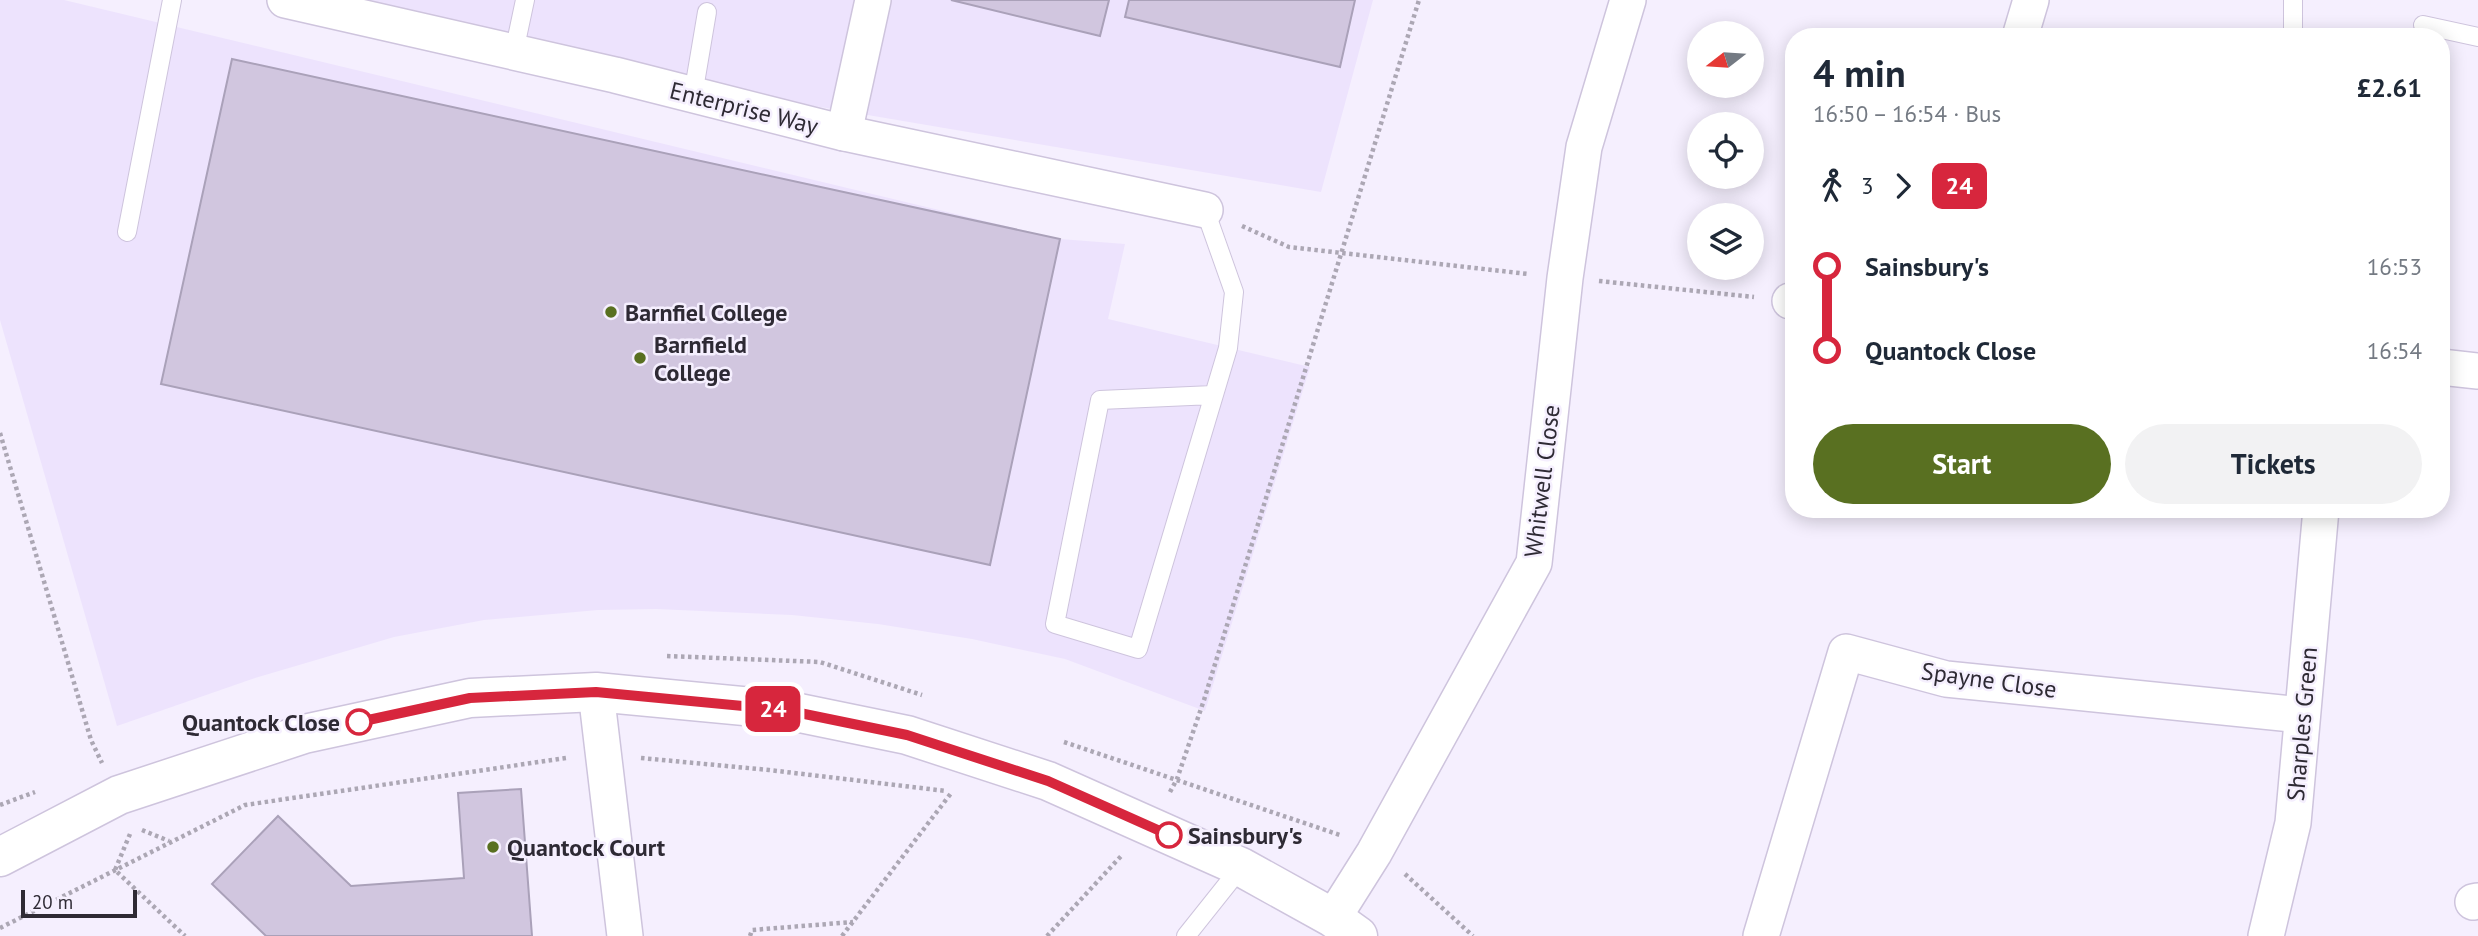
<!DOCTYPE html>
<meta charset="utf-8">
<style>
body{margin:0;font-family:"PT Sans",sans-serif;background:#f2f2f3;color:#1f2937;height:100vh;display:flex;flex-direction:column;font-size:26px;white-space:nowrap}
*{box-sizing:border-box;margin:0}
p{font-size:23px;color:#747a83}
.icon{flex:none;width:38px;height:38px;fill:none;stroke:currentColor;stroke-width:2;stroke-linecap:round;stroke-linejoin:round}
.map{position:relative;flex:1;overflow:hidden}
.sheet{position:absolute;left:1785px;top:28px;width:665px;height:490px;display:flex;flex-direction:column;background:#fff;border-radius:28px;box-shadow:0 4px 18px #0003}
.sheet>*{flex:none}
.badge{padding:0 14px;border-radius:10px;font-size:24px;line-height:46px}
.needle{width:46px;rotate:253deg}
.buttons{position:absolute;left:1687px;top:21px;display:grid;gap:14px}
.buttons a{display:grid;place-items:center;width:77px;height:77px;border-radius:50%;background:#fff;box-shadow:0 4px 18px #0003;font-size:35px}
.scale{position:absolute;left:21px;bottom:18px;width:116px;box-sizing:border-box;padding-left:7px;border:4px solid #2e2a34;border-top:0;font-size:19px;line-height:24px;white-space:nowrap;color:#2e2a34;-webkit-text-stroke:5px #f5effe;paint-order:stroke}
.map>.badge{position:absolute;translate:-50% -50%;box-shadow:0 0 0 4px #fff}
.legs{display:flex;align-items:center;gap:10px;height:77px;padding:0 28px;font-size:23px}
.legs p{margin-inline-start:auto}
.summary{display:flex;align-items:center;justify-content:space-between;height:119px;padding:0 28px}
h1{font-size:38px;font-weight:700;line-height:52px}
.action{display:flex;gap:14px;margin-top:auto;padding:14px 28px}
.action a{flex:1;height:80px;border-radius:42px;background:#597021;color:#fff;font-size:28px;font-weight:700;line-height:80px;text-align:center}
.action a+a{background:#f2f2f3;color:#1f2937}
ul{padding:0 28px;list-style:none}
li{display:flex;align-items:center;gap:24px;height:84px;font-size:26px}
li i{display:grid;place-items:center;width:10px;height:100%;margin:0 9px;background:currentColor}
li i::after{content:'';width:18px;height:18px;margin:-9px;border:5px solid;border-radius:50%;background:#fff}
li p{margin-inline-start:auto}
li:first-child i{background:linear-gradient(#0000 50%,currentColor 0)}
li:last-child i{background:linear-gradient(currentColor 50%,#0000 0)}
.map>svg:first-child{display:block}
</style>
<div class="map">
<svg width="2478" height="936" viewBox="0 0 2478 936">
<rect width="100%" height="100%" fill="#f5effe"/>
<g fill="#ede3fd">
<polygon points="0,0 64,0 1060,239 1125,244 1108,319 1310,367 1205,711 1065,659 972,639 878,624 792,615 656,609 598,610 484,620 394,637 255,678 117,726 0,320"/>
<polygon points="362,0 1373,0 1321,192 797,103"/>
</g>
<g fill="#d1c6df" stroke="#aaa1b9" stroke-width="2">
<polygon points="951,0 1109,0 1100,36"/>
<polygon points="1129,0 1355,0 1340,67 1125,17"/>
<polygon points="232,59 1060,239 990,565 161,384"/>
<polygon points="521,789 532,936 266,936 212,884 278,816 351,886 464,878 458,793"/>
</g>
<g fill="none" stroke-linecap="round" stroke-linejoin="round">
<g stroke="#cec4dd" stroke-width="20">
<g id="service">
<polyline points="2293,0 2293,37"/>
<polyline points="2423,25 2478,37"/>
<polyline points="514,52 525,0"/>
<polyline points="693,95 707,12"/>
<polyline points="1205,210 1234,292 1228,348 1138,649 1055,624 1100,400 1213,395"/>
<polyline points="127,232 172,0"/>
<polyline points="1186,936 1241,867"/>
</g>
</g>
<g stroke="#cec4dd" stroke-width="38">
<g id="minor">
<polyline points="285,0 615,75 844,133 1205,210"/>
<polyline points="2020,37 2031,0"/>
<polyline points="844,133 873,0"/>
<polyline points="1790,301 1794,301"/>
<polyline points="2441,367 2478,371"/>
<polyline points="596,692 625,936"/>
<polyline points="2473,902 2478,901"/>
<polyline points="1333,918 1374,853 1534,563 1565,278 1584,147 1628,0"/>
<polyline points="1761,936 1846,652 1946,679 2302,715"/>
<polyline points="2266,936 2293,823 2321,509"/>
</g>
</g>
<g stroke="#cec4dd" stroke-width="41">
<polyline id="tertiary" points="0,857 119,795 304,734 470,698 596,692 785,710 907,735 1048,781 1241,867 1333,918 1358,936"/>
</g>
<g stroke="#aca7b4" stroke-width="4.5" stroke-dasharray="3.5 3.5" stroke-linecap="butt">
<polyline points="1242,226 1289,247 1528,274"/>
<polyline points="1599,281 1754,297"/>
<polyline points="0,433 91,740 102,763"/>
<polyline points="667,656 820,662 922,695"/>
<polyline points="1064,742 1340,835"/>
<polyline points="641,758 769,770 946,791"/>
<polyline points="1170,792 1177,779 1204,700 1419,0"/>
<polyline points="0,805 35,792"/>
<polyline points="142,830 169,841"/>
<polyline points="130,834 115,870 185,936"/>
<polyline points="1405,874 1473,936"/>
<polyline points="0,928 245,805 566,758"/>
<polyline points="750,936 752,930 853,922"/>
<polyline points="842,936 952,792"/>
<polyline points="1047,936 1123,854"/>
</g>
<use href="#service" stroke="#fff" stroke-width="18"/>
<use href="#minor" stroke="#fff" stroke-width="35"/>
<use href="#tertiary" stroke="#fff" stroke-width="38"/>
</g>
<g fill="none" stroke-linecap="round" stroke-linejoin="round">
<g stroke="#fff" stroke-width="16">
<polyline id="line-1" points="359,722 470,698 596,692 785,710 907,735 1048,781 1169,835"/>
</g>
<use href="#line-1" stroke="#d7263d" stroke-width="10"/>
</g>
<g fill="#597021" stroke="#f5effe" stroke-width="2.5">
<circle cx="611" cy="312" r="7"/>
<circle cx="640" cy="358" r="7"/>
<circle cx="493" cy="847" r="7"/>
</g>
<g fill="#fff" stroke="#d7263d" stroke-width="3.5">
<circle cx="359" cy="722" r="12"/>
<circle cx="1169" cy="835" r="12"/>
</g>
<g text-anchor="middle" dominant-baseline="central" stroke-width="5" stroke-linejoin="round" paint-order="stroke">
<g font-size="24" fill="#2e2a34" stroke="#f5effe">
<text transform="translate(744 108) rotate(14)">Enterprise Way</text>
<text transform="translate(1542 481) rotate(-83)">Whitwell Close</text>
<text transform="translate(1989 680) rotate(8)">Spayne Close</text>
<text transform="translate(2302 724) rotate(-85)">Sharples Green</text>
</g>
<g font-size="24" font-weight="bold" fill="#2e2a34" stroke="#f5effe" text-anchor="start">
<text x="625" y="312">Barnfiel College</text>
<text x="654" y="344">Barnfield<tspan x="654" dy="28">College</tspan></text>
<text x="507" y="847">Quantock Court</text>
</g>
<g font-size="24" font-weight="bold" fill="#2e2a34" stroke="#f5effe" text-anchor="end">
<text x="340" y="722">Quantock Close</text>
<text x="1188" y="835" text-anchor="start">Sainsbury's</text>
</g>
</g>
</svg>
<div class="buttons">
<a><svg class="needle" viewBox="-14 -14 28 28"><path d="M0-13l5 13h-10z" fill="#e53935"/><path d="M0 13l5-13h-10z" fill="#747a83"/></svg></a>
<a><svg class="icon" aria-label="locate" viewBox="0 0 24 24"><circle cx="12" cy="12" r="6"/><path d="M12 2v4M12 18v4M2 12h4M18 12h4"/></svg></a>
<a><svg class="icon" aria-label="layers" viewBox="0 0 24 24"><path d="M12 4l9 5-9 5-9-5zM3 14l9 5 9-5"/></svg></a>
</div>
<div class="scale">20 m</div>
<b class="badge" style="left:773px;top:709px;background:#d7263d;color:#fff">24</b>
<section class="sheet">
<div class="summary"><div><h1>4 min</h1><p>16:50 – 16:54 · Bus</p></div><b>£2.61</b></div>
<div class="legs"><svg class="icon" aria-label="walk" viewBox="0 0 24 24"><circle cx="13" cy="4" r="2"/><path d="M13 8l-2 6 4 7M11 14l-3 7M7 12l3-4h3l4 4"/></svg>3<svg class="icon" aria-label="forward" viewBox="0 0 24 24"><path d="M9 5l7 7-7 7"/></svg><b class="badge" style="background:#d7263d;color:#fff">24</b></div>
<ul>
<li><i style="color:#d7263d"></i><b>Sainsbury's</b><p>16:53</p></li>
<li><i style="color:#d7263d"></i><b>Quantock Close</b><p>16:54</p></li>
</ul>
<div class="action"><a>Start</a><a>Tickets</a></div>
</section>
</div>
